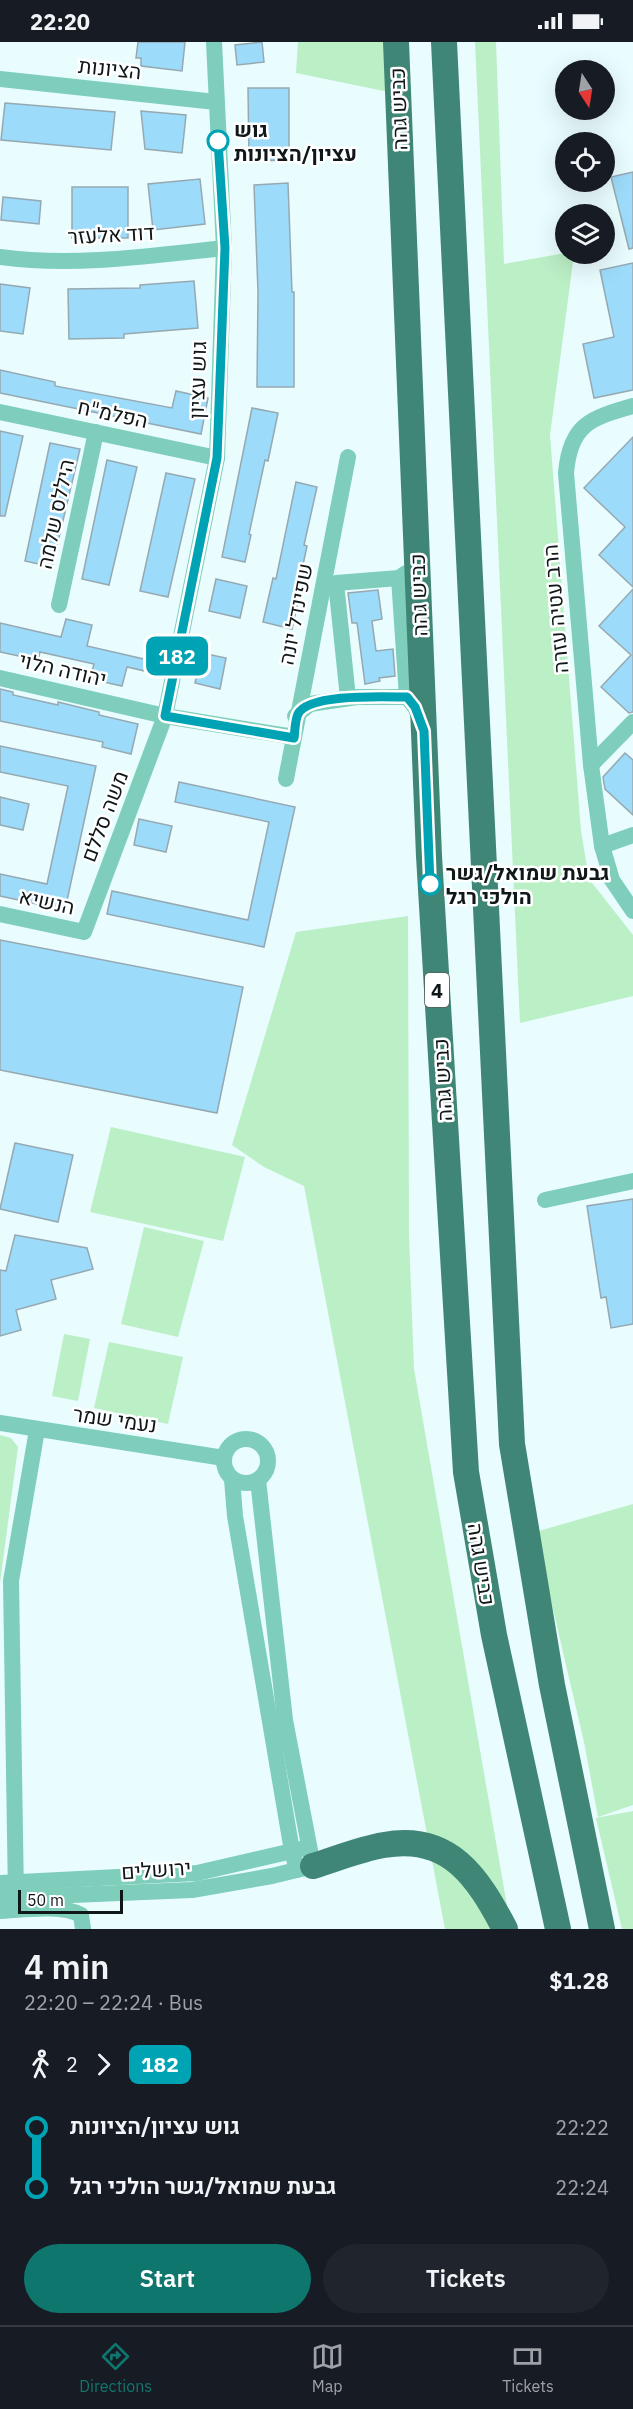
<!DOCTYPE html>
<meta charset="utf-8">
<style>
body{margin:0;font-family:"IBM Plex Sans",Heebo,sans-serif;background:#20242c;color:#f1f3f6;height:100vh;display:flex;flex-direction:column;font-size:22px;white-space:nowrap}
*{box-sizing:border-box;margin:0}
p{font-size:20px;color:#9ea1a6}
.icon{flex:none;width:33px;height:33px;fill:none;stroke:currentColor;stroke-width:2;stroke-linecap:round;stroke-linejoin:round}
.map{position:relative;height:1887px;overflow:hidden}
.panel{display:flex;flex-direction:column;background:#171b24;flex:1}
.panel>*{flex:none}
.badge{padding:0 12px;border-radius:9px;font-size:21px;line-height:39px}
.needle{width:39px;rotate:168deg}
.tools{position:absolute;left:555px;top:18px;display:grid;gap:12px}
.tools a{display:grid;place-items:center;width:60px;height:60px;border-radius:50%;background:#171b24;box-shadow:0 6px 24px #0002;font-size:30px}
.scale{position:absolute;left:18px;bottom:15px;width:105px;box-sizing:border-box;padding-left:6px;border:3px solid #0f1718;border-top:0;font-size:16px;line-height:21px;white-space:nowrap;color:#0f1718;-webkit-text-stroke:4px #fff;paint-order:stroke}
.map>.badge{position:absolute;translate:-50% -50%;box-shadow:0 0 0 3px #fff}
.legs{display:flex;align-items:center;gap:9px;height:66px;padding:0 24px;font-size:20px}
.legs p{margin-inline-start:auto}
.headline{display:flex;align-items:center;justify-content:space-between;height:102px;padding:0 24px}
h1{font-size:33px;font-weight:600;line-height:45px}
.action{display:flex;gap:12px;margin-top:auto;padding:12px 24px}
.action a{flex:1;height:69px;border-radius:36px;background:#0f766e;color:#fff;font-size:24px;font-weight:600;line-height:69px;text-align:center}
.action a+a{background:#20242c;color:#f1f3f6}
ul{padding:0 24px;list-style:none}
li{display:flex;align-items:center;gap:21px;height:60px;font-size:22px}
li i{display:grid;place-items:center;width:9px;height:100%;margin:0 8px;background:currentColor}
li i::after{content:'';width:15px;height:15px;margin:-8px;border:4px solid;border-radius:50%;background:#171b24}
li p{margin-inline-start:auto}
li:first-child i{background:linear-gradient(#0000 50%,currentColor 0)}
li:last-child i{background:linear-gradient(currentColor 50%,#0000 0)}
.status{display:flex;justify-content:space-between;align-items:center;height:42px;padding:0 30px;background:#171b24;direction:ltr}
.status svg{height:16px;fill:currentColor}
.menu{display:flex;justify-content:space-around;align-items:center;height:84px;border-top:2px solid #363941;background:#171b24;font-size:16px;color:#9ea1a6}
.menu a{display:grid;justify-items:center;gap:3px}
.menu .selected{color:#0f766e}
.map>svg:first-child{display:block}
</style>
<div class="status"><b>22:20</b><svg viewBox="0 0 49 12"><path d="M0 12V9h3v3zM5 12V6h3v6zM10 12V3h3v9zM15 12V0h3v12zM26 1h20v11H26zM47 4h2v5h-2z"/></svg></div>
<div class="map">
<svg width="633" height="1887" viewBox="0 0 633 1887">
<rect width="100%" height="100%" fill="#e9fcfe"/>
<g fill="#bbefc6">
<polygon points="298,0 387,0 389,50 296,31"/>
<polygon points="475,0 496,0 504,222 565,211 574,212 550,393 581,789 589,837 633,893 633,954 520,981"/>
<polygon points="408,874 409,1194 414,1327 511,1887 445,1887 304,1144 264,1125 232,1103 296,890"/>
<polygon points="111,1085 245,1115 223,1199 90,1170"/>
<polygon points="144,1185 204,1199 178,1295 121,1282"/>
<polygon points="64,1292 90,1297 78,1359 52,1354"/>
<polygon points="109,1300 183,1315 168,1382 94,1366"/>
<polygon points="0,1393 11,1396 18,1405 0,1541"/>
<polygon points="633,1462 633,1763 598,1775 584,1700 535,1490"/>
<polygon points="633,1769 633,1887 622,1887 596,1776"/>
</g>
<g fill="#9cdbf9" stroke="#96a9b2" stroke-width="1.5">
<polygon points="138,0 185,0 182,29 141,24 141,16 136,16"/>
<polygon points="262,0 264,20 237,23 235,3"/>
<polygon points="248,46 289,46 289,118 249,119"/>
<polygon points="5,61 115,70 111,108 1,98"/>
<polygon points="141,69 186,73 182,111 145,107"/>
<polygon points="633,130 633,206 629,207 611,135"/>
<polygon points="200,137 205,182 153,188 148,142"/>
<polygon points="288,141 292,250 294,250 294,345 257,345 258,250 254,143"/>
<rect x="72" y="145" width="56" height="51"/>
<polygon points="3,155 41,159 39,182 1,178"/>
<polygon points="633,221 633,348 594,356 583,302 614,295 600,228"/>
<polygon points="194,239 198,286 124,292 124,296 69,297 68,247 140,246 140,243"/>
<polygon points="0,242 30,246 23,292 0,289"/>
<polygon points="0,328 55,340 55,344 172,366 176,349 208,356 201,392 0,351"/>
<polygon points="252,366 278,371 268,419 265,418 249,492 251,493 245,520 222,515"/>
<polygon points="0,389 23,394 5,474 0,474"/>
<polygon points="633,395 633,545 599,513 625,485 584,446"/>
<polygon points="50,401 80,407 52,525 25,519"/>
<polygon points="107,418 137,425 109,543 82,537"/>
<polygon points="166,431 195,437 168,555 140,549"/>
<polygon points="296,440 317,445 304,503 307,504 299,542 302,542 292,587 263,580 273,536 276,537"/>
<polygon points="216,537 247,544 240,576 209,569"/>
<polygon points="633,547 633,670 629,671 601,645 631,613 599,584"/>
<polygon points="378,548 382,577 372,579 376,609 393,607 395,634 379,636 380,639 365,642 357,581 352,581 348,551"/>
<polygon points="66,577 92,583 87,604 144,617 148,599 168,604 162,633 127,625 122,644 90,637 94,622 40,610 38,618 0,610 0,581 61,595"/>
<polygon points="202,611 226,616 220,647 195,641"/>
<polygon points="0,647 13,650 13,653 58,663 58,660 99,670 99,673 138,682 131,712 102,705 103,700 0,679"/>
<polygon points="0,704 96,724 65,868 0,854 0,832 47,842 68,744 0,730"/>
<polygon points="625,711 633,718 633,773 605,747 603,735"/>
<polygon points="179,740 295,765 264,905 107,872 112,849 248,878 269,780 175,760"/>
<polygon points="0,755 29,762 23,788 0,783"/>
<polygon points="139,777 172,784 166,810 134,803"/>
<polygon points="0,898 243,945 217,1071 0,1028"/>
<polygon points="15,1101 73,1113 58,1180 0,1167"/>
<polygon points="633,1157 633,1282 611,1286 606,1255 601,1256 587,1164"/>
<polygon points="15,1193 87,1206 93,1227 51,1238 56,1257 16,1268 21,1288 0,1294 0,1228 6,1229"/>
</g>
<g fill="none" stroke-linecap="round" stroke-linejoin="round">
<g stroke="#7ecebb" stroke-width="16">
<polyline points="0,37 216,60"/>
<path d="M0 215C74 225 150 214 224 206"/>
<path d="M633 364C591 376 570 382 566 431L591 723 602 804 612 838 633 869"/>
<polyline points="0,370 217,416"/>
<polyline points="406,531 399,536 407,655"/>
<polyline points="59,563 96,390"/>
<polyline points="0,636 165,674 294,695"/>
<polyline points="348,656 336,541 399,536"/>
<polyline points="295,674 310,662 357,655 407,655 415,665 420,677"/>
<polyline points="591,723 633,680"/>
<polyline points="286,737 348,415"/>
<polyline points="602,804 633,793"/>
<polyline points="0,872 84,890 165,674 217,416 224,206 214,0"/>
<polyline points="545,1158 633,1139"/>
<polyline points="0,1381 224,1416"/>
<circle cx="246" cy="1419" r="22"/>
<polyline points="232,1437 235,1474 292,1809 297,1828"/>
<polyline points="0,1841 197,1831 301,1807"/>
<polyline points="16,1855 11,1539 37,1388"/>
<polyline points="0,1856 192,1848 272,1834 313,1824 285,1678 258,1438"/>
<path d="M0 1869C22 1868 62 1862 81 1873L83 1887"/>
</g>
<g stroke="#408676" stroke-width="26">
<polyline points="396,0 429,814 466,1430 494,1593 558,1887"/>
<polyline points="444,0 512,1402 552,1643 602,1887"/>
<path d="M313 1824C336 1817 360 1807 384 1803 450 1791 478 1836 505 1887"/>
</g>
</g>
<g fill="none" stroke-linecap="round" stroke-linejoin="round">
<g stroke="#fff" stroke-width="14">
<path id="line-1" d="M218 99 225 206 217 416 165 674 294 696C295 689 295 678 298 672 309 651 385 655 407 655L415 665 424 689 430 842"/>
</g>
<use href="#line-1" stroke="#00a3b4" stroke-width="9"/>
</g>
<g fill="#fff" stroke="#00a3b4" stroke-width="3">
<circle cx="218" cy="99" r="10"/>
<circle cx="430" cy="842" r="10"/>
</g>
<g text-anchor="middle" dominant-baseline="central" stroke-width="5" stroke-linejoin="round" paint-order="stroke">
<rect fill="#fff" stroke="#575d5d" stroke-width="1.5" x="425" y="931" width="24" height="34" rx="4.5"/>
<g font-size="20" font-weight="bold" fill="#0f1718">
<text x="437" y="948">4</text>
</g>
<g font-size="21" fill="#0f1718" stroke="#fff">
<text transform="translate(110 26) rotate(6)">הציונות</text>
<text transform="translate(398 67) rotate(-92)">כביש גהה</text>
<text transform="translate(111 192) rotate(-3)">דוד אלעזר</text>
<text transform="translate(197 338) rotate(-88)">גוש עציון</text>
<text transform="translate(113 371) rotate(12)">הפלמ"ח</text>
<text transform="translate(55 472) rotate(-78)">היללס שלמה</text>
<text transform="translate(418 553) rotate(-92)">כביש גהה</text>
<text transform="translate(555 567) rotate(-95)">הרב עטיה עזרה</text>
<text transform="translate(295 572) rotate(-79)">שפינדל יונה</text>
<text transform="translate(63 627) rotate(13)">יהודה הלוי</text>
<text transform="translate(104 774) rotate(-69)">משה סללם</text>
<text transform="translate(47 859) rotate(12)">הנשיא</text>
<text transform="translate(442 1038) rotate(-93)">כביש גהה</text>
<text transform="translate(115 1377) rotate(8)">נעמי שמר</text>
<text transform="translate(482 1522) rotate(81)">כביש גהה</text>
<text transform="translate(156 1827) rotate(-4)">ירושלים</text>
</g>
<g font-size="21" font-weight="bold" fill="#0f1718" stroke="#fff" text-anchor="start">
<text x="234" y="87">גוש<tspan x="234" dy="24">עציון/הציונות</tspan></text>
<text x="446" y="830">גבעת שמואל/גשר<tspan x="446" dy="24">הולכי רגל</tspan></text>
</g>
</g>
</svg>
<div class="tools">
<a><svg class="needle" viewBox="-14 -14 28 28"><path d="M0-13l5 13h-10z" fill="#e53935"/><path d="M0 13l5-13h-10z" fill="#9ea1a6"/></svg></a>
<a><svg class="icon" aria-label="locate" viewBox="0 0 24 24"><circle cx="12" cy="12" r="6"/><path d="M12 2v4M12 18v4M2 12h4M18 12h4"/></svg></a>
<a><svg class="icon" aria-label="layers" viewBox="0 0 24 24"><path d="M12 4l9 5-9 5-9-5zM3 14l9 5 9-5"/></svg></a>
</div>
<div class="scale">50 m</div>
<b class="badge" style="left:177px;top:614px;background:#00a3b4;color:#fff">182</b>
</div>
<section class="panel">
<div class="headline"><div><h1>4 min</h1><p>22:20 – 22:24 · Bus</p></div><b>$1.28</b></div>
<div class="legs"><svg class="icon" aria-label="walk" viewBox="0 0 24 24"><circle cx="13" cy="4" r="2"/><path d="M13 8l-2 6 4 7M11 14l-3 7M7 12l3-4h3l4 4"/></svg>2<svg class="icon" aria-label="forward" viewBox="0 0 24 24"><path d="M9 5l7 7-7 7"/></svg><b class="badge" style="background:#00a3b4;color:#fff">182</b></div>
<ul>
<li><i style="color:#00a3b4"></i><b>גוש עציון/הציונות</b><p>22:22</p></li>
<li><i style="color:#00a3b4"></i><b>גבעת שמואל/גשר הולכי רגל</b><p>22:24</p></li>
</ul>
<div class="action"><a>Start</a><a>Tickets</a></div>
</section>
<nav class="menu">
<a class="selected"><svg class="icon" aria-label="directions" viewBox="0 0 24 24"><path d="M12 3l9 9-9 9-9-9zM9 14v-3h6M13 9l2 2-2 2"/></svg>Directions</a>
<a><svg class="icon" aria-label="map" viewBox="0 0 24 24"><path d="M3 6l6-2 6 2 6-2v14l-6 2-6-2-6 2zM9 4v14M15 6v14"/></svg>Map</a>
<a><svg class="icon" aria-label="tickets" viewBox="0 0 24 24"><path d="M3 7h18v10H3zM15 7v10"/></svg>Tickets</a>
</nav>
